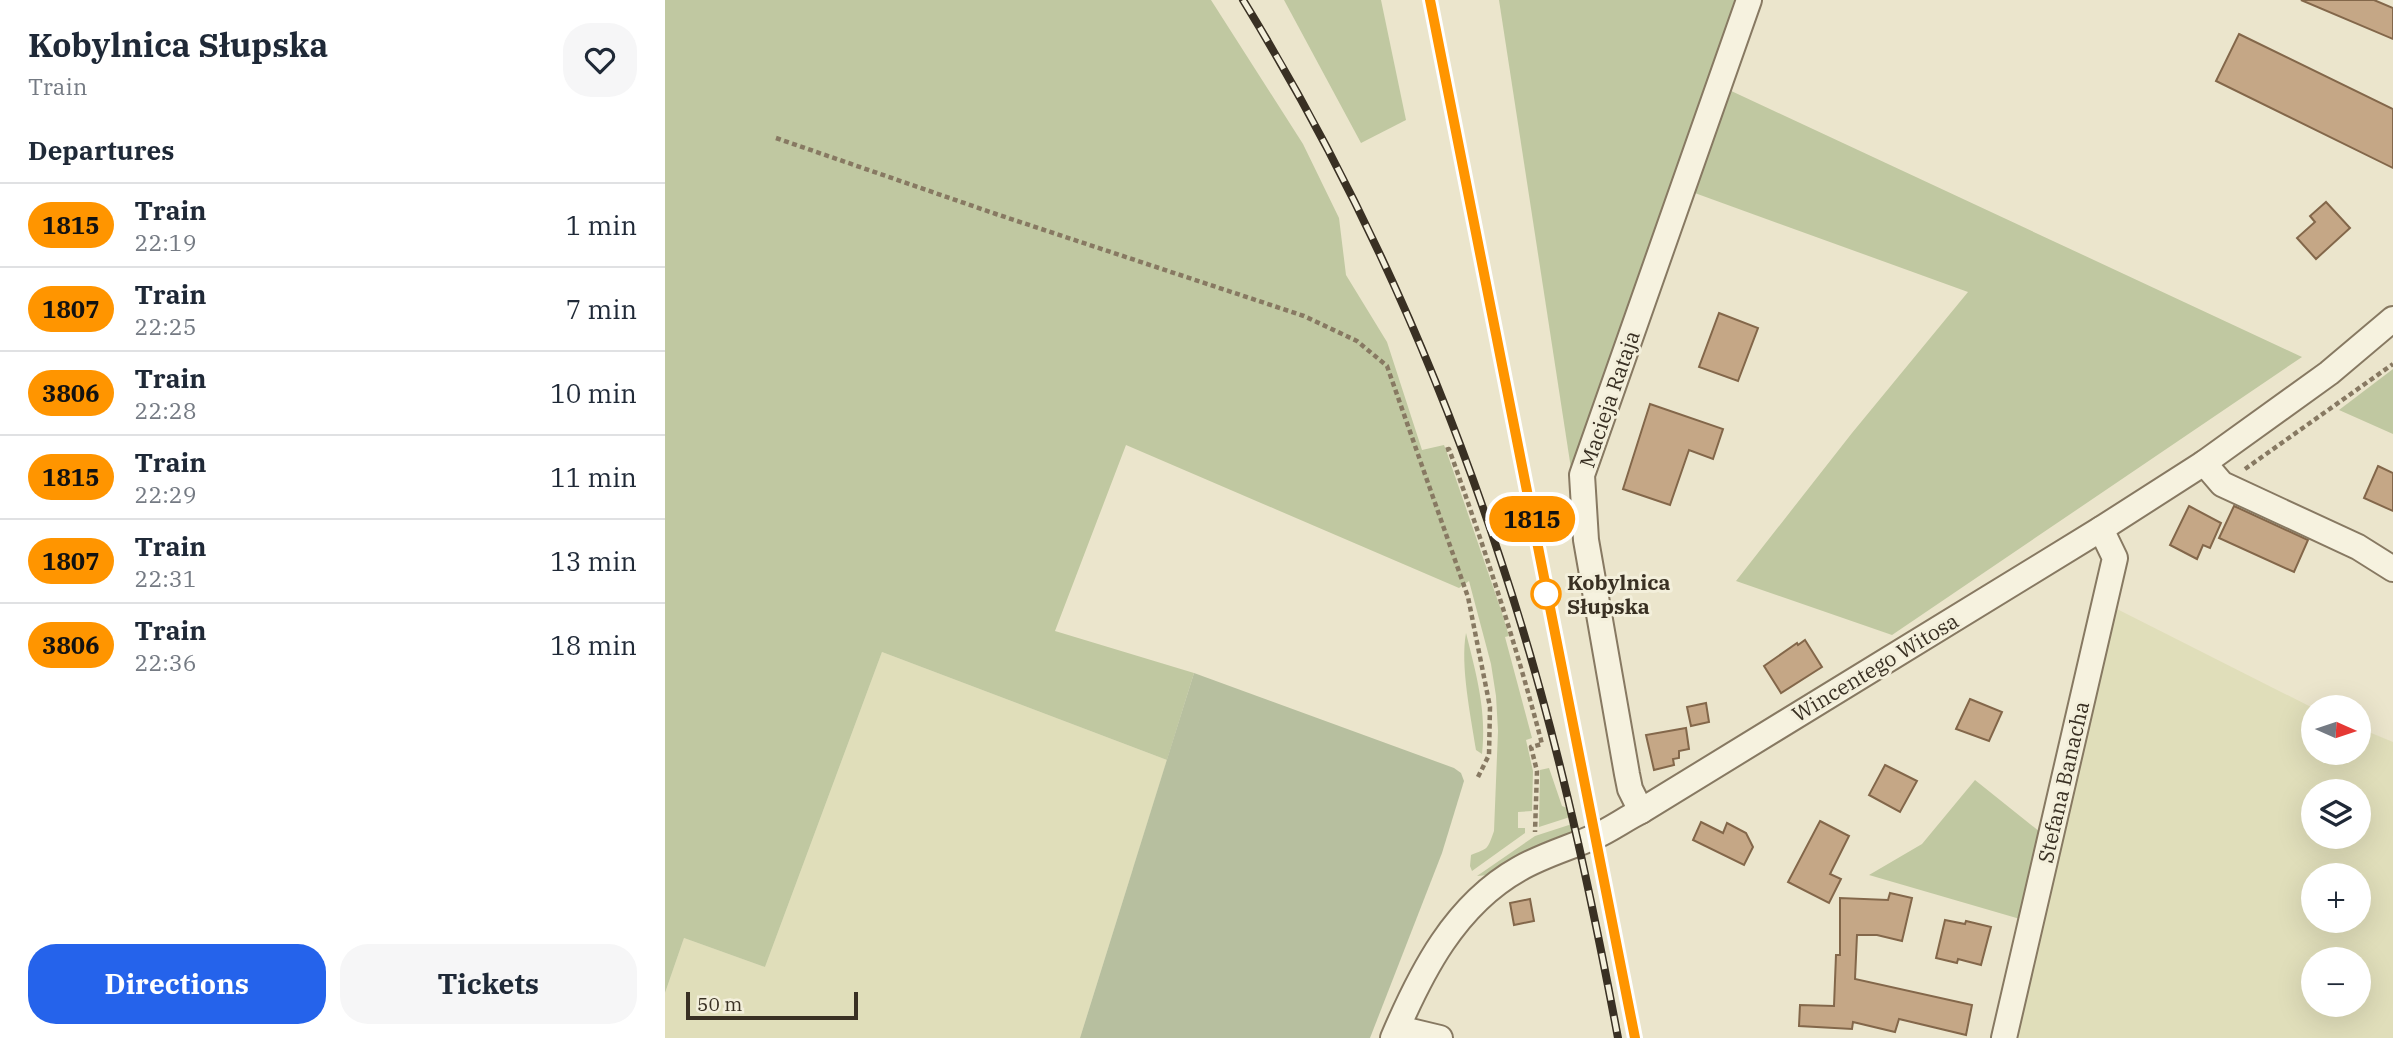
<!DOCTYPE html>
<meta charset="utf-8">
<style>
body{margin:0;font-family:"IBM Plex Serif",serif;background:#f6f6f7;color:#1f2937;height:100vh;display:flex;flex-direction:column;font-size:26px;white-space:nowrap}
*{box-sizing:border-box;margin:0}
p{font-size:23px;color:#747a83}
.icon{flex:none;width:38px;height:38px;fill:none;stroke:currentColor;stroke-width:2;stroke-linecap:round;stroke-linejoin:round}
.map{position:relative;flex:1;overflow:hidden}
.sheet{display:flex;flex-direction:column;background:#fff;width:665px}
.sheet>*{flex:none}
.badge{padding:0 14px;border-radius:23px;font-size:24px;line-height:46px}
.needle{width:46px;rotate:93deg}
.controls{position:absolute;left:1636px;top:695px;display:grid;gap:14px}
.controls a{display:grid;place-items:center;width:70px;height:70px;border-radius:50%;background:#fff;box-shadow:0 7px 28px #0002;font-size:35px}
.scale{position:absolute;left:21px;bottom:18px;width:172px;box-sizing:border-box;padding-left:7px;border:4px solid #393023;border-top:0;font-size:19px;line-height:24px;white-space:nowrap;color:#393023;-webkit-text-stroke:5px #f3efdb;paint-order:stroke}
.map>.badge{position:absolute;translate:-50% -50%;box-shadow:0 0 0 4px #fff}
h2{padding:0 28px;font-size:26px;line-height:63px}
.round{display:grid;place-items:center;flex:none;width:74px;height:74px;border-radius:28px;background:#f6f6f7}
.head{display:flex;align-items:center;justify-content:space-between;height:119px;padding:0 28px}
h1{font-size:33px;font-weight:800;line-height:52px}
.button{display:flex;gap:14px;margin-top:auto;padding:14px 28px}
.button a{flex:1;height:80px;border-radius:28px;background:#2563eb;color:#fff;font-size:28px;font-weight:800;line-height:80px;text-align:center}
.button a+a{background:#f6f6f7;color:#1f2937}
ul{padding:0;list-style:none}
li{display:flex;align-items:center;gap:21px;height:84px;padding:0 28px;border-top:2px solid #e0e1e3}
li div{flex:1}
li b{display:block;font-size:26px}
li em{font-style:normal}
li .badge{min-width:77px;font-weight:700;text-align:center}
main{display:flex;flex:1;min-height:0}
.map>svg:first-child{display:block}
</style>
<main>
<section class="sheet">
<div class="head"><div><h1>Kobylnica Słupska</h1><p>Train</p></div><a class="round"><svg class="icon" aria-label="heart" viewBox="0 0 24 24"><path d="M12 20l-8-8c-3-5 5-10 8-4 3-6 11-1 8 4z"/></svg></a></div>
<h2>Departures</h2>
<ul>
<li><span class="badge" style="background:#ff9500;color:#111">1815</span><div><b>Train</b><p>22:19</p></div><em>1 min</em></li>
<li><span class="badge" style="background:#ff9500;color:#111">1807</span><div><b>Train</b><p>22:25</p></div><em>7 min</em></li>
<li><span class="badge" style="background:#ff9500;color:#111">3806</span><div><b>Train</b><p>22:28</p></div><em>10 min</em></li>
<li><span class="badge" style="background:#ff9500;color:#111">1815</span><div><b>Train</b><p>22:29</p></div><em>11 min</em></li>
<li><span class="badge" style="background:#ff9500;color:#111">1807</span><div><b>Train</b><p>22:31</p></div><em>13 min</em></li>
<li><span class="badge" style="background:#ff9500;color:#111">3806</span><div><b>Train</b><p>22:36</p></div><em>18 min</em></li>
</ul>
<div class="button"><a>Directions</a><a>Tickets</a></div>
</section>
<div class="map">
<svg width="1728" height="1038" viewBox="0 0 1728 1038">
<rect width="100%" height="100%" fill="#ebe5cc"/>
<g fill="#e0deba" fill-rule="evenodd">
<path d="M1448 607 1648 708V752H1694V728L1728 742V1038H1347ZM1648 791H1694V836H1648ZM1648 875H1694V920H1648ZM1648 959H1694V1004H1648Z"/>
<polygon points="217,652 502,760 415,1038 0,1038 0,993 19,938 100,967"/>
</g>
<g fill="#c0c8a1">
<path d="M0 0H546L638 144 674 218 681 275 722 342 757 450 779 445 781 450 836 610 844 636 840 637 867 738 861 740 868 771 867 811 853 812V828H860V833L807 871 805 866 806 855C823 848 822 851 829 831L833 731 831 696 826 664 804 581 794 588 461 445 390 631 529 673 502 760 217 652 100 967 19 938 0 993Z"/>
<polygon points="619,0 716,0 741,120 696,143"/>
<polygon points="834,0 1071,0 907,475"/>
<polygon points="1062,89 1637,357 1227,635 1071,581 1187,433 1303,292 1027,192"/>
<polygon points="1728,369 1728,434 1674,410"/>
<path d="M801 633C811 673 822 712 817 754L811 750C806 717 795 665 801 633Z"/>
<polygon points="884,768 897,806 902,808 905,817 874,827 875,770"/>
<polygon points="1310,780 1375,832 1355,919 1204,875 1257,844"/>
<polygon points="907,824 908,832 867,848 823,875 812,876 870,836"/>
</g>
<polygon fill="#b7bf9f" points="529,673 789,768 796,773 799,781 777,853 705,1038 415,1038"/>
<g fill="#c5a786" stroke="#83674a" stroke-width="2">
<polygon points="1636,0 1709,0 1728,8 1728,39"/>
<polygon points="1574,34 1728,109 1728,168 1551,81"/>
<polygon points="1661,202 1685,228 1651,259 1632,238 1650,222 1645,216"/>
<polygon points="1054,313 1093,328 1073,381 1034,367"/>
<polygon points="985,404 1058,429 1048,459 1024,450 1005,505 958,489"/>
<polygon points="1713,466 1728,473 1728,511 1699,498"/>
<polygon points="1524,506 1556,523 1545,548 1538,545 1532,559 1505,545"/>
<polygon points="1569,506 1643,540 1629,572 1554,538"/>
<polygon points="1140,640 1157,667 1116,693 1099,666 1132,643 1133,645"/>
<polygon points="1305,699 1337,712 1324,741 1291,729"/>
<polygon points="1041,703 1044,722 1026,726 1022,707"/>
<polygon points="1021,728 1024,749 1014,751 1014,758 1008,759 1009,765 989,770 981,735"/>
<polygon points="1220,765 1252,781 1235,812 1204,795"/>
<polygon points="1155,821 1184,836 1165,874 1176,879 1164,903 1123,882"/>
<polygon points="1036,822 1058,833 1062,823 1081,833 1088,847 1079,865 1028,840"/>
<polygon points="1225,893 1247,898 1237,941 1212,935 1192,935 1190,979 1307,1005 1301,1035 1234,1019 1230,1032 1188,1022 1187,1029 1134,1026 1135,1005 1169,1006 1171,955 1175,955 1175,898 1223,900"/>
<polygon points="865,899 869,921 849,925 845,903"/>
<polygon points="1280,920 1300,924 1301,921 1326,927 1316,965 1293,959 1292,963 1271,958"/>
</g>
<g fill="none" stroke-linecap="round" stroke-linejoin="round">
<g stroke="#877962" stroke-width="28">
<g id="minor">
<polyline points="1539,463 1557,484 1693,547 1728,569"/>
<polyline points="976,811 965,789 962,774 921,540 917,475 1084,0"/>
<polyline points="733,1028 775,1038"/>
<path d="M728 1038C756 972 790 905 854 869 878 855 904 848 929 837 945 830 960 819 976 811L1436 529 1539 463 1664 373 1728 319"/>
<polyline points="1339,1038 1450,558 1436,529"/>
</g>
</g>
<g stroke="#877962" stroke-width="4.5" stroke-dasharray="5 3.5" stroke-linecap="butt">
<polyline points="111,138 331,214 639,316 692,341 722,366 803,597 825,707 824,755 813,777"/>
<path d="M781 450 784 449C819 546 851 644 877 744L866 747 872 771 870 832"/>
<polyline points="1580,469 1728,364"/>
</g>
<use href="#minor" stroke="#f6f2df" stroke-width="24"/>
<g stroke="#393023" stroke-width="8">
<g id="rail">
<path d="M578 0C686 176 772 365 836 561 888 717 923 878 953 1038"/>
<polyline points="765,0 969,1038"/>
</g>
</g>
<use href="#rail" stroke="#f3efdb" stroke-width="5" stroke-dasharray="16" stroke-linecap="butt"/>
</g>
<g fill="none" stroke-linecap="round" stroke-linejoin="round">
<g stroke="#fff" stroke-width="16">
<polyline id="line" points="765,0 970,1038"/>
</g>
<use href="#line" stroke="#ff9500" stroke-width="10"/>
</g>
<circle fill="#fff" stroke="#ff9500" stroke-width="3.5" cx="881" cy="594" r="14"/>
<g text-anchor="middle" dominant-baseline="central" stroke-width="6" stroke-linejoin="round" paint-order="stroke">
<g font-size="21" fill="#393023" stroke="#f3efdb">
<text transform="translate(944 399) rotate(-71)">Macieja Rataja</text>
<text transform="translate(1210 667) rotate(-31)">Wincentego Witosa</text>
<text transform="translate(1398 782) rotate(-77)">Stefana Banacha</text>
</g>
<g font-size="21" font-weight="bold" fill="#393023" stroke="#f3efdb" text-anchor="start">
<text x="902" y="582">Kobylnica<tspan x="902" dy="24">Słupska</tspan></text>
</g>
</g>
</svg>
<div class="controls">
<a><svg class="needle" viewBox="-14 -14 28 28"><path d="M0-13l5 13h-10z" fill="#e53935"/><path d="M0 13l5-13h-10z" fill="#747a83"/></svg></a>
<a><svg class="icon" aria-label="layers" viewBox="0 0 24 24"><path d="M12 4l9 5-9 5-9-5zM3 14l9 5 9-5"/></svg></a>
<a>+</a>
<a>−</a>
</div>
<div class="scale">50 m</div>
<b class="badge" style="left:867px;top:519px;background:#ff9500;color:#111">1815</b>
</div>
</main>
